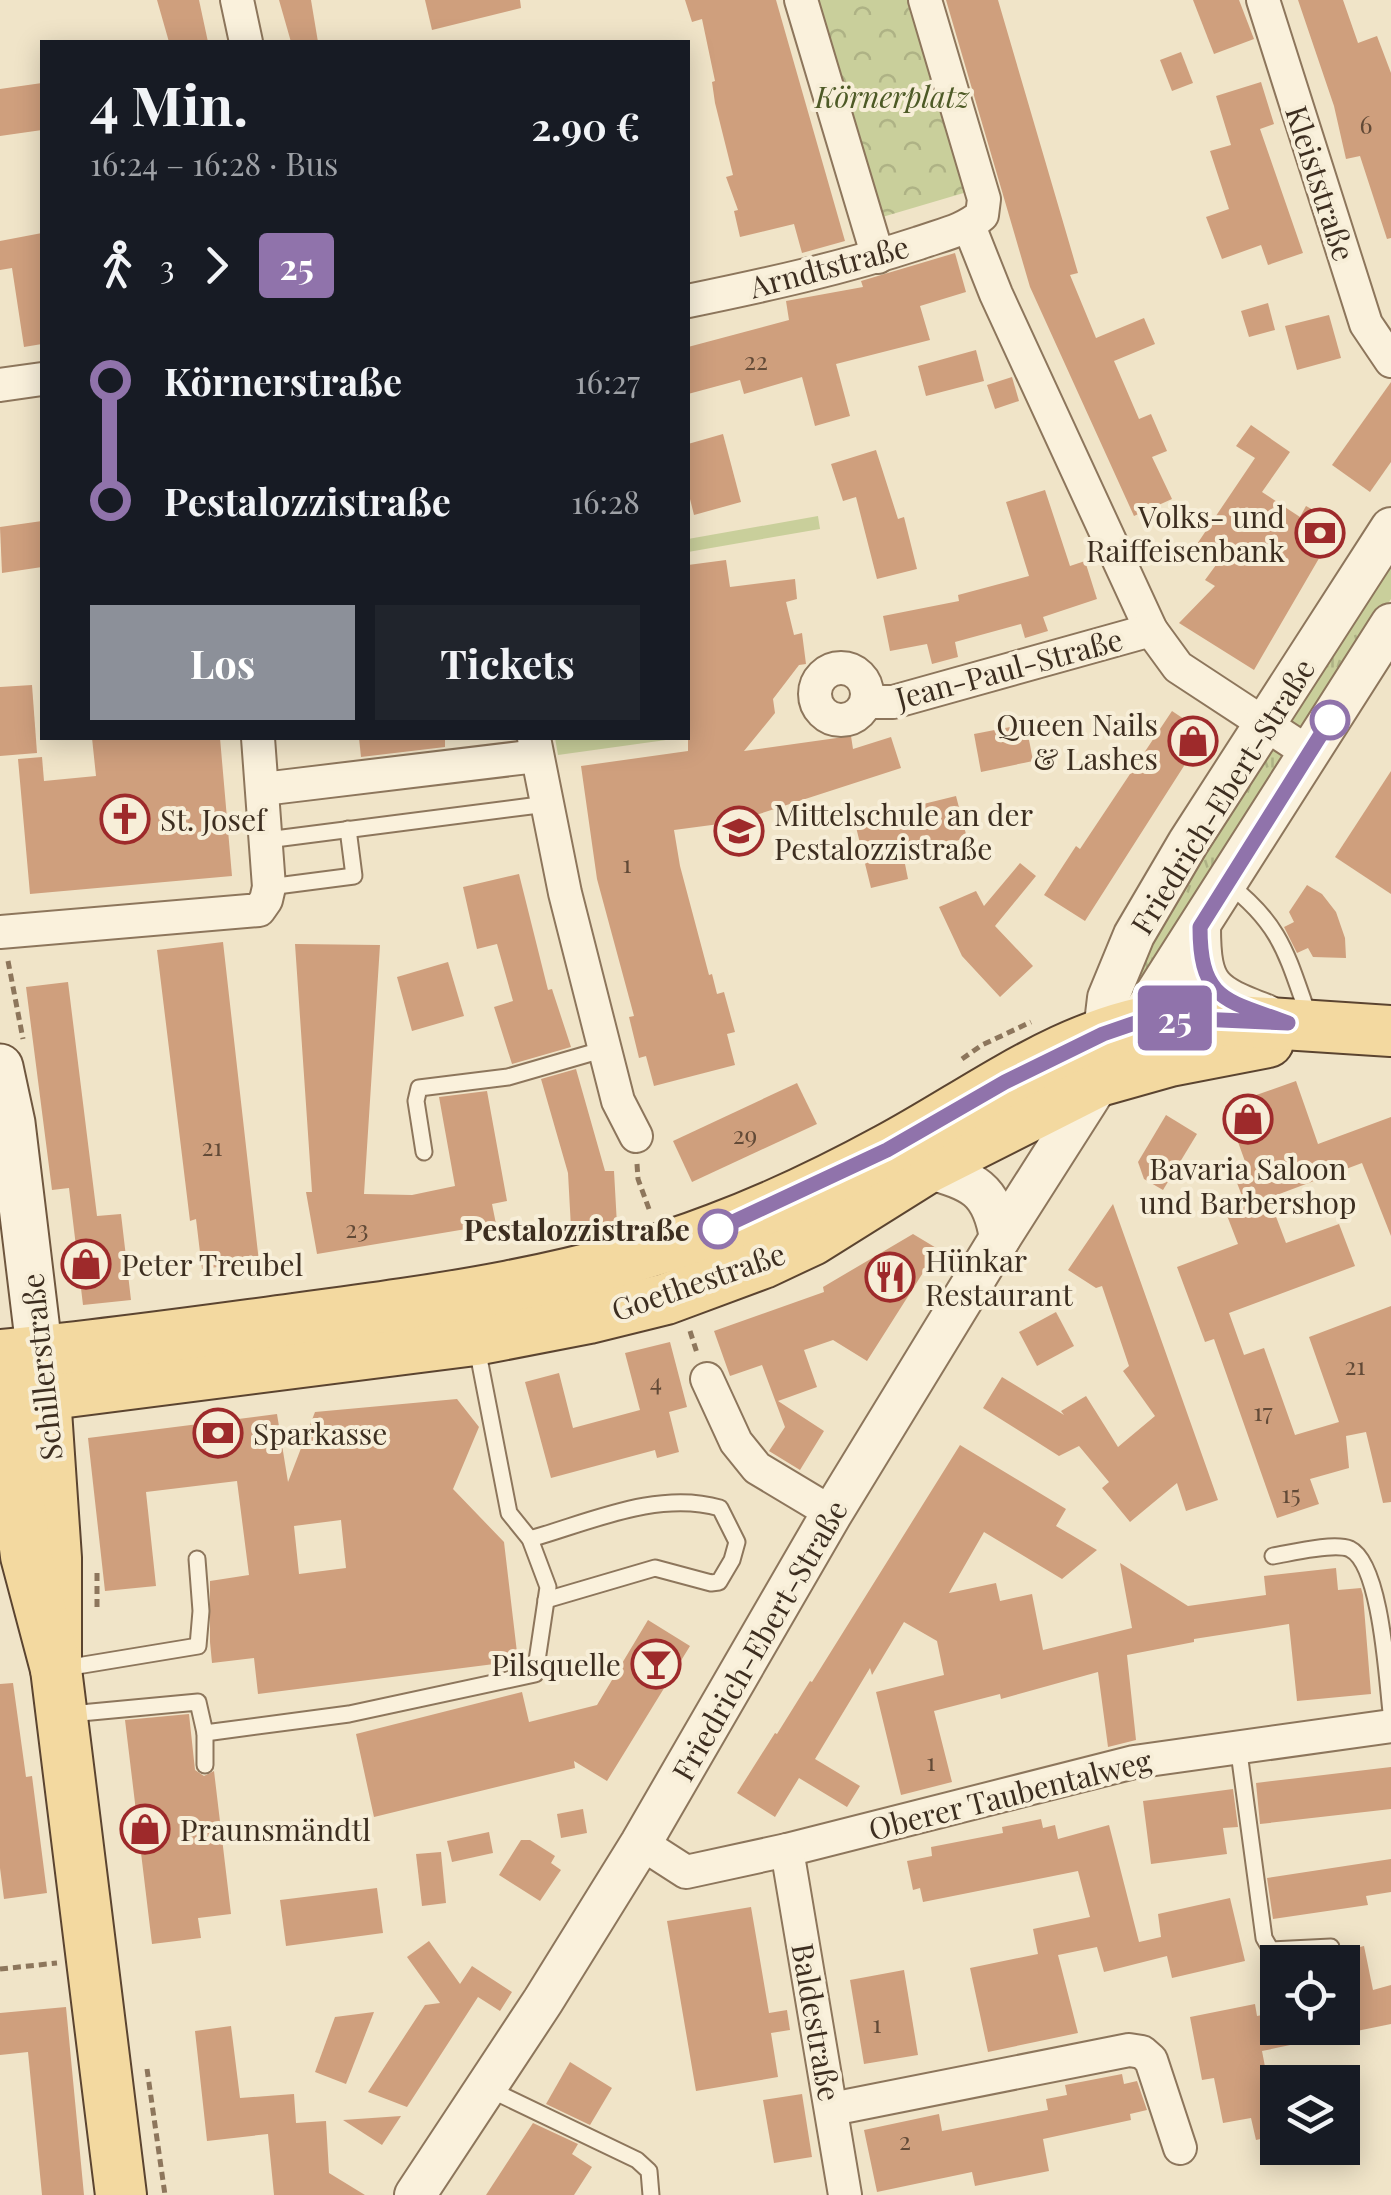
<!DOCTYPE html>
<html lang="de">
<meta charset="utf-8">
<style>
body{margin:0;font-family:"Playfair Display",serif;background:#20242c;color:#f1f3f6;height:100vh;display:flex;flex-direction:column;font-size:38px;white-space:nowrap}
*{box-sizing:border-box;margin:0}
p{font-size:32px;color:#9ea1a6}
.icon{flex:none;width:55px;height:55px;fill:none;stroke:currentColor;stroke-width:2;stroke-linecap:round;stroke-linejoin:round}
.map{position:relative;flex:1;overflow:hidden}
.sheet{position:absolute;left:40px;top:40px;width:650px;height:700px;display:flex;flex-direction:column;background:#171b24;border-radius:0px;box-shadow:0 5px 25px #0003}
.sheet>*{flex:none}
.badge{padding:0 20px;border-radius:8px;font-size:35px;line-height:65px}
.buttons{position:absolute;left:1260px;top:1945px;display:grid;gap:20px}
.buttons a{display:grid;place-items:center;width:100px;height:100px;border-radius:0px;background:#171b24;box-shadow:0 5px 25px #0003;font-size:50px}
.map>.badge{position:absolute;translate:-50% -50%;box-shadow:0 0 0 5px #fff}
.legs{display:flex;align-items:center;gap:15px;height:110px;padding:0 50px;font-size:32px}
.legs p{margin-inline-start:auto}
.summary{display:flex;align-items:center;justify-content:space-between;height:170px;padding:0 50px}
h1{font-size:55px;font-weight:700;line-height:75px}
.cta{display:flex;gap:20px;margin-top:auto;padding:20px 50px}
.cta a{flex:1;height:115px;border-radius:0px;background:#8c9099;color:#fff;font-size:40px;font-weight:700;line-height:115px;text-align:center}
.cta a+a{background:#20242c;color:#f1f3f6}
ul{padding:0 50px;list-style:none}
li{display:flex;align-items:center;gap:35px;height:120px;font-size:38px}
li i{display:grid;place-items:center;width:15px;height:100%;margin:0 12px;background:currentColor}
li i::after{content:'';width:25px;height:25px;margin:-12px;border:8px solid;border-radius:50%;background:#171b24}
li p{margin-inline-start:auto}
li:first-child i{background:linear-gradient(#0000 50%,currentColor 0)}
li:last-child i{background:linear-gradient(currentColor 50%,#0000 0)}
.map>svg:first-child{display:block}
</style>
<div class="map">
<svg width="1391" height="2195" viewBox="0 0 1391 2195">
<defs>
<pattern id="grass-tufts" width="24" height="20" patternUnits="userSpaceOnUse" patternTransform="scale(2.5)"><rect width="24" height="20" fill="#c9cf9b"/><path d="M3 7l-1-3M5 7V3M7 7l1-3M15 17l-1-3M17 17v-4M19 17l1-3" fill="none" stroke="#aeb285"/></pattern>
<pattern id="park-crowns" width="20" height="18" patternUnits="userSpaceOnUse" patternTransform="scale(2.5)"><rect width="20" height="18" fill="#c9cf9b"/><path d="M2 6a3 3 0 1 1 6 0M12 15a3 3 0 1 1 6 0" fill="none" stroke="#aeb285"/></pattern>
</defs>
<rect width="100%" height="100%" fill="#f0e4c8"/>
<polygon fill="url(#grass-tufts)" points="1391,557 1391,599 1146,983 1133,984 1139,965 1206,846"/>
<polygon fill="url(#park-crowns)" points="816,0 912,0 967,192 879,218"/>
<g fill="#c9cf9b">
<polygon points="818,516 820,529 688,552 688,539"/>
<polygon points="555,738 665,738 666,740 558,755"/>
</g>
<g fill="#cf9f7d" fill-rule="evenodd">
<polygon points="157,0 199,0 208,42 169,42"/>
<polygon points="279,0 311,0 318,42 291,42"/>
<polygon points="425,0 520,0 521,8 432,30"/>
<polygon points="685,0 776,0 845,241 802,253 794,224 740,237 734,211 738,210 726,177 733,175 715,103 712,82 715,81 702,19 692,22"/>
<polygon points="946,0 998,0 1078,273 1070,275 1096,338 1144,318 1155,344 1114,361 1139,419 1151,414 1167,451 1152,457 1172,499 1134,516 1030,287"/>
<polygon points="1193,0 1239,0 1254,39 1214,54"/>
<polygon points="1298,0 1343,0 1358,43 1377,36 1391,73 1391,238 1387,239 1360,156 1346,159 1334,106"/>
<polygon points="1181,52 1193,83 1172,91 1160,60"/>
<polygon points="1261,82 1274,124 1260,129 1303,253 1268,265 1261,245 1222,259 1206,217 1229,209 1210,151 1231,145 1216,96"/>
<polygon points="42,83 42,130 0,136 0,89"/>
<polygon points="42,233 42,344 24,347 12,268 0,270 0,241"/>
<polygon points="955,253 966,292 920,306 930,340 836,364 850,416 815,426 802,377 744,394 740,380 688,394 688,347 789,320 786,301 863,287 861,281"/>
<polygon points="1268,303 1275,330 1249,337 1241,311"/>
<polygon points="1329,315 1341,358 1297,370 1285,326"/>
<polygon points="976,350 984,381 926,396 918,366"/>
<polygon points="1012,377 1019,401 995,409 987,385"/>
<polygon points="1391,382 1391,462 1370,492 1332,465"/>
<polygon points="1251,425 1290,452 1262,492 1300,517 1306,506 1339,524 1254,670 1179,623 1215,586 1205,580 1216,565 1193,550 1255,458 1236,446"/>
<polygon points="723,434 741,502 694,515 688,491 688,444"/>
<polygon points="876,450 898,519 904,517 917,569 877,579 856,497 843,501 831,464"/>
<polygon points="1045,490 1070,566 1085,561 1097,599 1043,617 1048,631 1025,638 1021,624 955,642 958,657 932,664 927,644 890,651 883,616 959,601 958,595 1029,576 1006,502"/>
<polygon points="42,521 42,567 2,573 0,527"/>
<polygon points="726,560 730,587 795,579 797,599 786,602 794,635 802,633 806,664 799,665 773,699 775,713 744,751 851,736 853,749 891,737 901,768 756,815 757,819 674,830 680,866 709,975 712,974 717,994 724,992 735,1032 727,1034 735,1065 654,1086 646,1056 639,1058 629,1017 634,1016 597,879 581,766 688,751 688,565"/>
<polygon points="32,685 37,753 0,756 0,687"/>
<polygon points="1172,711 1205,733 1085,921 1044,895 1076,846 1080,849"/>
<polygon points="1026,724 1033,761 981,772 974,734"/>
<polygon points="92,738 220,738 232,876 30,894 18,759 42,757 44,781 96,776"/>
<polygon points="359,738 445,738 445,747 361,757"/>
<polygon points="1391,771 1391,894 1335,857"/>
<polygon points="956,796 967,838 903,854 908,879 871,888 856,827 907,808"/>
<polygon points="1020,863 1036,876 995,926 1033,966 1000,997 962,956 939,907 976,891 984,906"/>
<polygon points="519,874 548,990 552,989 571,1047 512,1064 494,1007 513,1001 497,944 477,949 463,887"/>
<polygon points="1307,885 1322,894 1336,912 1345,938 1346,958 1313,957 1308,948 1297,953 1284,927 1294,922 1289,912"/>
<polygon points="223,942 259,1262 202,1269 196,1219 190,1221 157,950"/>
<polygon points="295,944 380,945 364,1194 412,1195 455,1186 439,1097 487,1091 507,1201 492,1204 496,1224 317,1254 306,1192 312,1192"/>
<polygon points="448,962 464,1016 412,1031 397,977"/>
<polygon points="68,982 97,1216 121,1214 131,1300 83,1305 69,1188 52,1190 26,987"/>
<polygon points="576,1069 605,1171 614,1171 617,1225 571,1228 568,1173 541,1079"/>
<polygon points="1296,1081 1318,1144 1391,1117 1391,1236 1362,1163 1269,1198 1286,1243 1339,1224 1355,1266 1229,1313 1244,1355 1264,1348 1295,1435 1339,1422 1309,1337 1391,1306 1391,1502 1383,1503 1366,1432 1346,1436 1349,1468 1310,1479 1319,1504 1277,1518 1214,1339 1205,1342 1177,1267 1238,1244 1226,1213 1246,1206 1237,1183 1251,1178 1225,1106"/>
<polygon points="797,1083 817,1124 692,1182 673,1141"/>
<polygon points="1166,1115 1197,1134 1163,1190 1144,1179 1138,1162"/>
<polygon points="1113,1204 1218,1500 1186,1511 1177,1483 1130,1522 1102,1488 1109,1482 1079,1446 1059,1456 983,1408 1002,1377 1064,1415 1061,1411 1086,1396 1118,1447 1155,1416 1123,1371 1129,1366 1102,1286 1096,1288 1068,1270"/>
<polygon points="913,1234 938,1249 867,1361 833,1340 804,1350 817,1387 778,1401 824,1431 800,1470 769,1451 785,1427 762,1365 730,1376 714,1331 824,1292 823,1287"/>
<polygon points="1056,1312 1074,1346 1037,1366 1019,1332"/>
<polygon points="670,1342 687,1407 669,1412 679,1452 657,1458 655,1450 551,1478 525,1382 559,1373 573,1428 640,1410 625,1353"/>
<path d="M457 1399 479 1427 453 1489 504 1542 518 1661 258 1694 254 1658 212 1663 210 1642V1581L249 1575 237 1481 146 1492 156 1586 105 1591 88 1438 277 1414 288 1482 315 1412ZM341 1520 346 1568 299 1574 294 1526Z"/>
<polygon points="960,1445 1066,1509 1056,1526 1097,1550 1062,1579 984,1532 949,1593 996,1583 1000,1601 1032,1594 1043,1650 1132,1628 1120,1563 1188,1606 1266,1595 1264,1576 1336,1568 1338,1590 1361,1588 1363,1595 1371,1694 1297,1701 1289,1624 1194,1639 1194,1642 1127,1655 1136,1740 1108,1747 1098,1672 1001,1699 1000,1694 934,1711 952,1782 901,1795 876,1692 944,1675 937,1641 904,1622 872,1675 870,1668 815,1759 860,1786 847,1807 799,1778 775,1817 737,1793 775,1733 777,1734 810,1681 812,1682"/>
<polygon points="648,1620 690,1646 607,1781 574,1761 575,1768 374,1817 356,1734 522,1692 529,1722 597,1705"/>
<polygon points="13,1683 26,1777 32,1776 47,1893 4,1899 0,1868 0,1684"/>
<polygon points="189,1714 195,1770 204,1776 214,1771 231,1914 198,1918 201,1938 152,1944 125,1720"/>
<polygon points="1391,1767 1391,1809 1260,1824 1256,1783"/>
<polygon points="1233,1789 1238,1827 1223,1828 1227,1854 1151,1864 1143,1801"/>
<polygon points="583,1809 587,1833 561,1838 557,1814"/>
<polygon points="1041,1819 1043,1828 1055,1825 1058,1839 1109,1825 1139,1942 1161,1937 1158,1914 1230,1898 1245,1961 1172,1978 1167,1956 1104,1972 1097,1947 1058,1955 1078,2033 988,2052 970,1968 1038,1954 1033,1929 1090,1917 1078,1871 923,1902 920,1888 913,1890 907,1861 932,1856 931,1847 1003,1833 1002,1827"/>
<polygon points="489,1832 493,1853 452,1862 447,1841"/>
<polygon points="521,1840 530,1840 555,1856 551,1863 561,1870 540,1901 499,1875"/>
<polygon points="441,1852 446,1903 422,1906 416,1854"/>
<polygon points="1391,1859 1391,1892 1366,1896 1368,1905 1273,1919 1267,1878"/>
<polygon points="377,1888 383,1933 286,1946 280,1900"/>
<polygon points="751,1907 769,2013 787,2010 790,2030 771,2033 778,2077 696,2091 667,1921"/>
<polygon points="429,1941 460,1984 472,1966 512,1992 500,2011 478,1997 407,2107 368,2092 425,2005 440,2003 407,1957"/>
<polygon points="1364,1946 1373,1990 1391,1985 1391,2024 1342,2034 1342,1951"/>
<polygon points="904,1970 918,2055 864,2064 850,1980"/>
<polygon points="1255,2004 1257,2016 1278,2012 1278,2028 1327,2028 1328,2037 1262,2051 1271,2098 1278,2097 1278,2135 1256,2140 1251,2118 1223,2123 1214,2078 1202,2080 1190,2017"/>
<polygon points="66,2007 84,2195 42,2195 28,2052 0,2055 0,2013"/>
<polygon points="374,2012 346,2084 315,2072 335,2017"/>
<polygon points="231,2026 240,2098 294,2094 296,2123 326,2121 329,2173 365,2195 274,2195 268,2134 207,2141 195,2031"/>
<polygon points="570,2062 612,2088 590,2125 546,2104"/>
<polygon points="1122,2074 1124,2084 1137,2081 1147,2110 1130,2114 1131,2120 1043,2139 1049,2171 975,2186 972,2172 877,2192 864,2130 939,2114 942,2131 1048,2110 1046,2099 1067,2095 1065,2085"/>
<polygon points="802,2094 812,2157 774,2163 763,2100"/>
<polygon points="401,2116 382,2145 343,2120"/>
<polygon points="533,2123 578,2144 572,2154 592,2167 574,2195 486,2195"/>
</g>
<g fill="none" stroke-linecap="round" stroke-linejoin="round">
<g stroke="#8d765c" stroke-width="19">
<g id="service">
<polyline points="267,840 547,804"/>
<path d="M1227 883C1282 925 1287 956 1309 1017"/>
<polyline points="269,887 354,876 348,829"/>
<polyline points="424,1152 416,1101 419,1088 508,1077 605,1049"/>
<path d="M530 1539C590 1522 658 1490 720 1508L737 1542 732 1560 719 1582 711 1583 655 1568 546 1600"/>
<path d="M1273 1556C1291 1553 1334 1542 1350 1549 1381 1564 1387 1678 1391 1712"/>
<polyline points="65,1668 198,1646 201,1611 197,1559"/>
<polyline points="70,1714 198,1702 205,1733 349,1714 535,1674 548,1587 530,1539 509,1513 477,1348"/>
<polyline points="1238,1745 1264,1938 1271,1950 1331,1947"/>
<polyline points="205,1765 205,1733"/>
<polyline points="489,2089 637,2160 649,2171 651,2195"/>
</g>
</g>
<g stroke="#8d765c" stroke-width="36">
<g id="minor">
<polyline points="237,0 246,42"/>
<polyline points="801,0 878,257"/>
<polyline points="1263,0 1366,324 1391,361"/>
<polyline points="969,226 996,294 1151,630 1178,667 1309,753"/>
<path d="M688 301C766 285 843 268 919 243 941 235 964 231 982 215L984 199 925 0"/>
<polyline points="0,385 42,379"/>
<circle cx="841" cy="694" r="26"/>
<polyline points="867,702 893,702 1151,630"/>
<polyline points="534,738 565,893 618,1101 636,1136"/>
<polyline points="263,789 537,756"/>
<polyline points="0,932 259,910 266,900 269,887 258,738"/>
<polyline points="707,1379 736,1442 757,1468 832,1513"/>
<polyline points="641,1843 686,1872 787,1850 1134,1762 1391,1726"/>
<polyline points="787,1850 845,2195"/>
<polyline points="832,2109 1129,2050 1142,2052 1151,2060 1180,2148"/>
</g>
</g>
<g stroke="#8d765c" stroke-width="44">
<g id="tertiary">
<path d="M1200 927C1200 989 1211 994 1266 1015"/>
<polyline points="1101,1057 1108,998 1134,935 1188,843 1391,528"/>
<path d="M927 1168C973 1181 992 1188 1000 1238"/>
<polyline points="415,2195 543,2001 641,1843 832,1513 1000,1238 1391,624"/>
</g>
</g>
<g stroke="#6f573f" stroke-width="49">
<polyline id="secondary" points="0,1067 12,1123 44,1389"/>
</g>
<g stroke="#5b4430" stroke-width="54">
<g id="primary">
<polyline points="45,1396 56,1558 56,1669 121,2195"/>
<polyline points="4,1400 475,1340 589,1318 666,1299 763,1263 812,1240 927,1168 1099,1081 1170,1061 1268,1042"/>
<path d="M56 1669 26 1556 1 1355C99 1346 197 1332 294 1319 437 1300 581 1281 716 1229 775 1207 833 1179 888 1149 979 1100 1070 1028 1175 1017L1391 1031"/>
</g>
</g>
<g stroke="#8d765c" stroke-width="5" stroke-dasharray="8 5" stroke-linecap="butt">
<polyline points="8,961 23,1039"/>
<polyline points="962,1059 982,1045 1031,1022"/>
<polyline points="637,1164 638,1179 649,1209"/>
<polyline points="690,1331 697,1353"/>
<polyline points="97,1573 97,1607"/>
<polyline points="0,1969 57,1963"/>
<polyline points="147,2069 165,2195"/>
</g>
<use href="#service" stroke="#faf1dc" stroke-width="15"/>
<use href="#minor" stroke="#faf1dc" stroke-width="32"/>
<use href="#tertiary" stroke="#faf1dc" stroke-width="40"/>
<use href="#secondary" stroke="#faf1dc" stroke-width="45"/>
<use href="#primary" stroke="#f3d9a0" stroke-width="50"/>
</g>
<g fill="none" stroke-linecap="round" stroke-linejoin="round">
<g stroke="#fff" stroke-width="22">
<path id="line-1" d="M718 1229 887 1150 1005 1082 1103 1034 1141 1021 1176 1018 1288 1023C1227 1000 1200 1002 1200 927L1330 720"/>
</g>
<use href="#line-1" stroke="#9073ab" stroke-width="15"/>
</g>
<defs>
<g id="bank-ring" transform="scale(2.5)"><circle r="9.5" fill="#f7eed8" stroke="#9e2a2b" stroke-width="1.5"/><path d="M-6-4H6V4H-6ZM0-2.3a2.3 2.3 0 1 0 0 4.6a2.3 2.3 0 1 0 0-4.6Z" fill="#9e2a2b"/></g>
<g id="shop-ring" transform="scale(2.5)"><circle r="9.5" fill="#f7eed8" stroke="#9e2a2b" stroke-width="1.5"/><path d="M-5-2.5h2.3a2.7 3.5 0 0 1 5.4 0H5L5.5 6h-11ZM-1.5-2.5h3a1.5 2.3 0 0 0-3 0Z" fill="#9e2a2b"/></g>
<g id="church-ring" transform="scale(2.5)"><circle r="9.5" fill="#f7eed8" stroke="#9e2a2b" stroke-width="1.5"/><path d="M-1.2-6h2.4v3.5h3.3v2.4h-3.3V6h-2.4V-.1h-3.3v-2.4h3.3Z" fill="#9e2a2b"/></g>
<g id="school-ring" transform="scale(2.5)"><circle r="9.5" fill="#f7eed8" stroke="#9e2a2b" stroke-width="1.5"/><path d="M0-5L7-2L0 1L-7-2ZM-4 1L0 2.5L4 1V4Q0 6-4 4Z" fill="#9e2a2b"/></g>
<g id="restaurant-ring" transform="scale(2.5)"><circle r="9.5" fill="#f7eed8" stroke="#9e2a2b" stroke-width="1.5"/><path d="M-5-6h1v4h1v-4h1v4h1v-4h1v5L-1.5 .5V6h-2V.5L-5-1ZM5-6V6H3V1.5H1.5Q1.5-4 5-6Z" fill="#9e2a2b"/></g>
<g id="bar-ring" transform="scale(2.5)"><circle r="9.5" fill="#f7eed8" stroke="#9e2a2b" stroke-width="1.5"/><path d="M-6-5H6L.8 .8V4.5H3.5V6h-7V4.5H-.8V.8Z" fill="#9e2a2b"/></g>
</defs>
<g fill-rule="evenodd">
<use href="#bank-ring" x="1320" y="533"/>
<use href="#shop-ring" x="1193" y="741"/>
<use href="#church-ring" x="125" y="819"/>
<use href="#school-ring" x="739" y="831"/>
<use href="#shop-ring" x="1248" y="1119"/>
<use href="#shop-ring" x="86" y="1264"/>
<use href="#restaurant-ring" x="890" y="1277"/>
<use href="#bank-ring" x="218" y="1433"/>
<use href="#bar-ring" x="656" y="1664"/>
<use href="#shop-ring" x="145" y="1829"/>
</g>
<g fill="#fff" stroke="#9073ab" stroke-width="5">
<circle cx="1330" cy="720" r="18"/>
<circle cx="718" cy="1229" r="18"/>
</g>
<g text-anchor="middle" dominant-baseline="central" stroke-width="8" stroke-linejoin="round" paint-order="stroke">
<g font-size="25" fill="#624a37">
<text x="1366" y="123">6</text>
<text x="756" y="359">22</text>
<text x="627" y="862">1</text>
<text x="745" y="1133">29</text>
<text x="212" y="1145">21</text>
<text x="357" y="1227">23</text>
<text x="1355" y="1364">21</text>
<text x="656" y="1380">4</text>
<text x="1263" y="1410">17</text>
<text x="1291" y="1492">15</text>
<text x="931" y="1760">1</text>
<text x="877" y="2022">1</text>
<text x="905" y="2139">2</text>
</g>
<g font-size="30" font-style="italic" fill="#4d5a26" stroke="#f7eed8">
<text x="892" y="96">Körnerplatz</text>
</g>
<g font-size="30" fill="#3d2e20" stroke="#f7eed8">
<text transform="translate(1321 183) rotate(72)">Kleiststraße</text>
<text transform="translate(829 266) rotate(-15)">Arndtstraße</text>
<text transform="translate(1009 668) rotate(-15)">Jean-Paul-Straße</text>
<text transform="translate(1222 796) rotate(-58)">Friedrich-Ebert-Straße</text>
<text transform="translate(698 1281) rotate(-19)">Goethestraße</text>
<text transform="translate(41 1367) rotate(-96)">Schillerstraße</text>
<text transform="translate(759 1640) rotate(-60)">Friedrich-Ebert-Straße</text>
<text transform="translate(1010 1794) rotate(-14)">Oberer Taubentalweg</text>
<text transform="translate(817 2022) rotate(80)">Baldestraße</text>
</g>
<g font-size="30" fill="#3d2e20" stroke="#f7eed8" text-anchor="start">
<text x="1285" y="516" text-anchor="end">Volks- und<tspan x="1285" dy="34">Raiffeisenbank</tspan></text>
<text x="1158" y="724" text-anchor="end">Queen Nails<tspan x="1158" dy="34">&amp; Lashes</tspan></text>
<text x="774" y="814">Mittelschule an der<tspan x="774" dy="34">Pestalozzistraße</tspan></text>
<text x="160" y="819">St. Josef</text>
<text x="1248" y="1168" text-anchor="middle">Bavaria Saloon<tspan x="1248" dy="34">und Barbershop</tspan></text>
<text x="925" y="1260">Hünkar<tspan x="925" dy="34">Restaurant</tspan></text>
<text x="121" y="1264">Peter Treubel</text>
<text x="253" y="1433">Sparkasse</text>
<text x="621" y="1664" text-anchor="end">Pilsquelle</text>
<text x="180" y="1829">Praunsmändtl</text>
</g>
<g font-size="30" font-weight="bold" fill="#3d2e20" stroke="#f7eed8" text-anchor="end">
<text x="690" y="1229">Pestalozzistraße</text>
</g>
</g>
</svg>
<div class="buttons">
<a><svg class="icon" aria-label="locate" viewBox="0 0 24 24"><circle cx="12" cy="12" r="6"/><path d="M12 2v4M12 18v4M2 12h4M18 12h4"/></svg></a>
<a><svg class="icon" aria-label="layers" viewBox="0 0 24 24"><path d="M12 4l9 5-9 5-9-5zM3 14l9 5 9-5"/></svg></a>
</div>
<b class="badge" style="left:1175px;top:1018px;background:#9073ab;color:#fff">25</b>
<section class="sheet">
<div class="summary"><div><h1>4 Min.</h1><p>16:24 – 16:28 · Bus</p></div><b>2.90 €</b></div>
<div class="legs"><svg class="icon" aria-label="walk" viewBox="0 0 24 24"><circle cx="13" cy="4" r="2"/><path d="M13 8l-2 6 4 7M11 14l-3 7M7 12l3-4h3l4 4"/></svg>3<svg class="icon" aria-label="forward" viewBox="0 0 24 24"><path d="M9 5l7 7-7 7"/></svg><b class="badge" style="background:#9073ab;color:#fff">25</b></div>
<ul>
<li><i style="color:#9073ab"></i><b>Körnerstraße</b><p>16:27</p></li>
<li><i style="color:#9073ab"></i><b>Pestalozzistraße</b><p>16:28</p></li>
</ul>
<div class="cta"><a>Los</a><a>Tickets</a></div>
</section>
</div>
